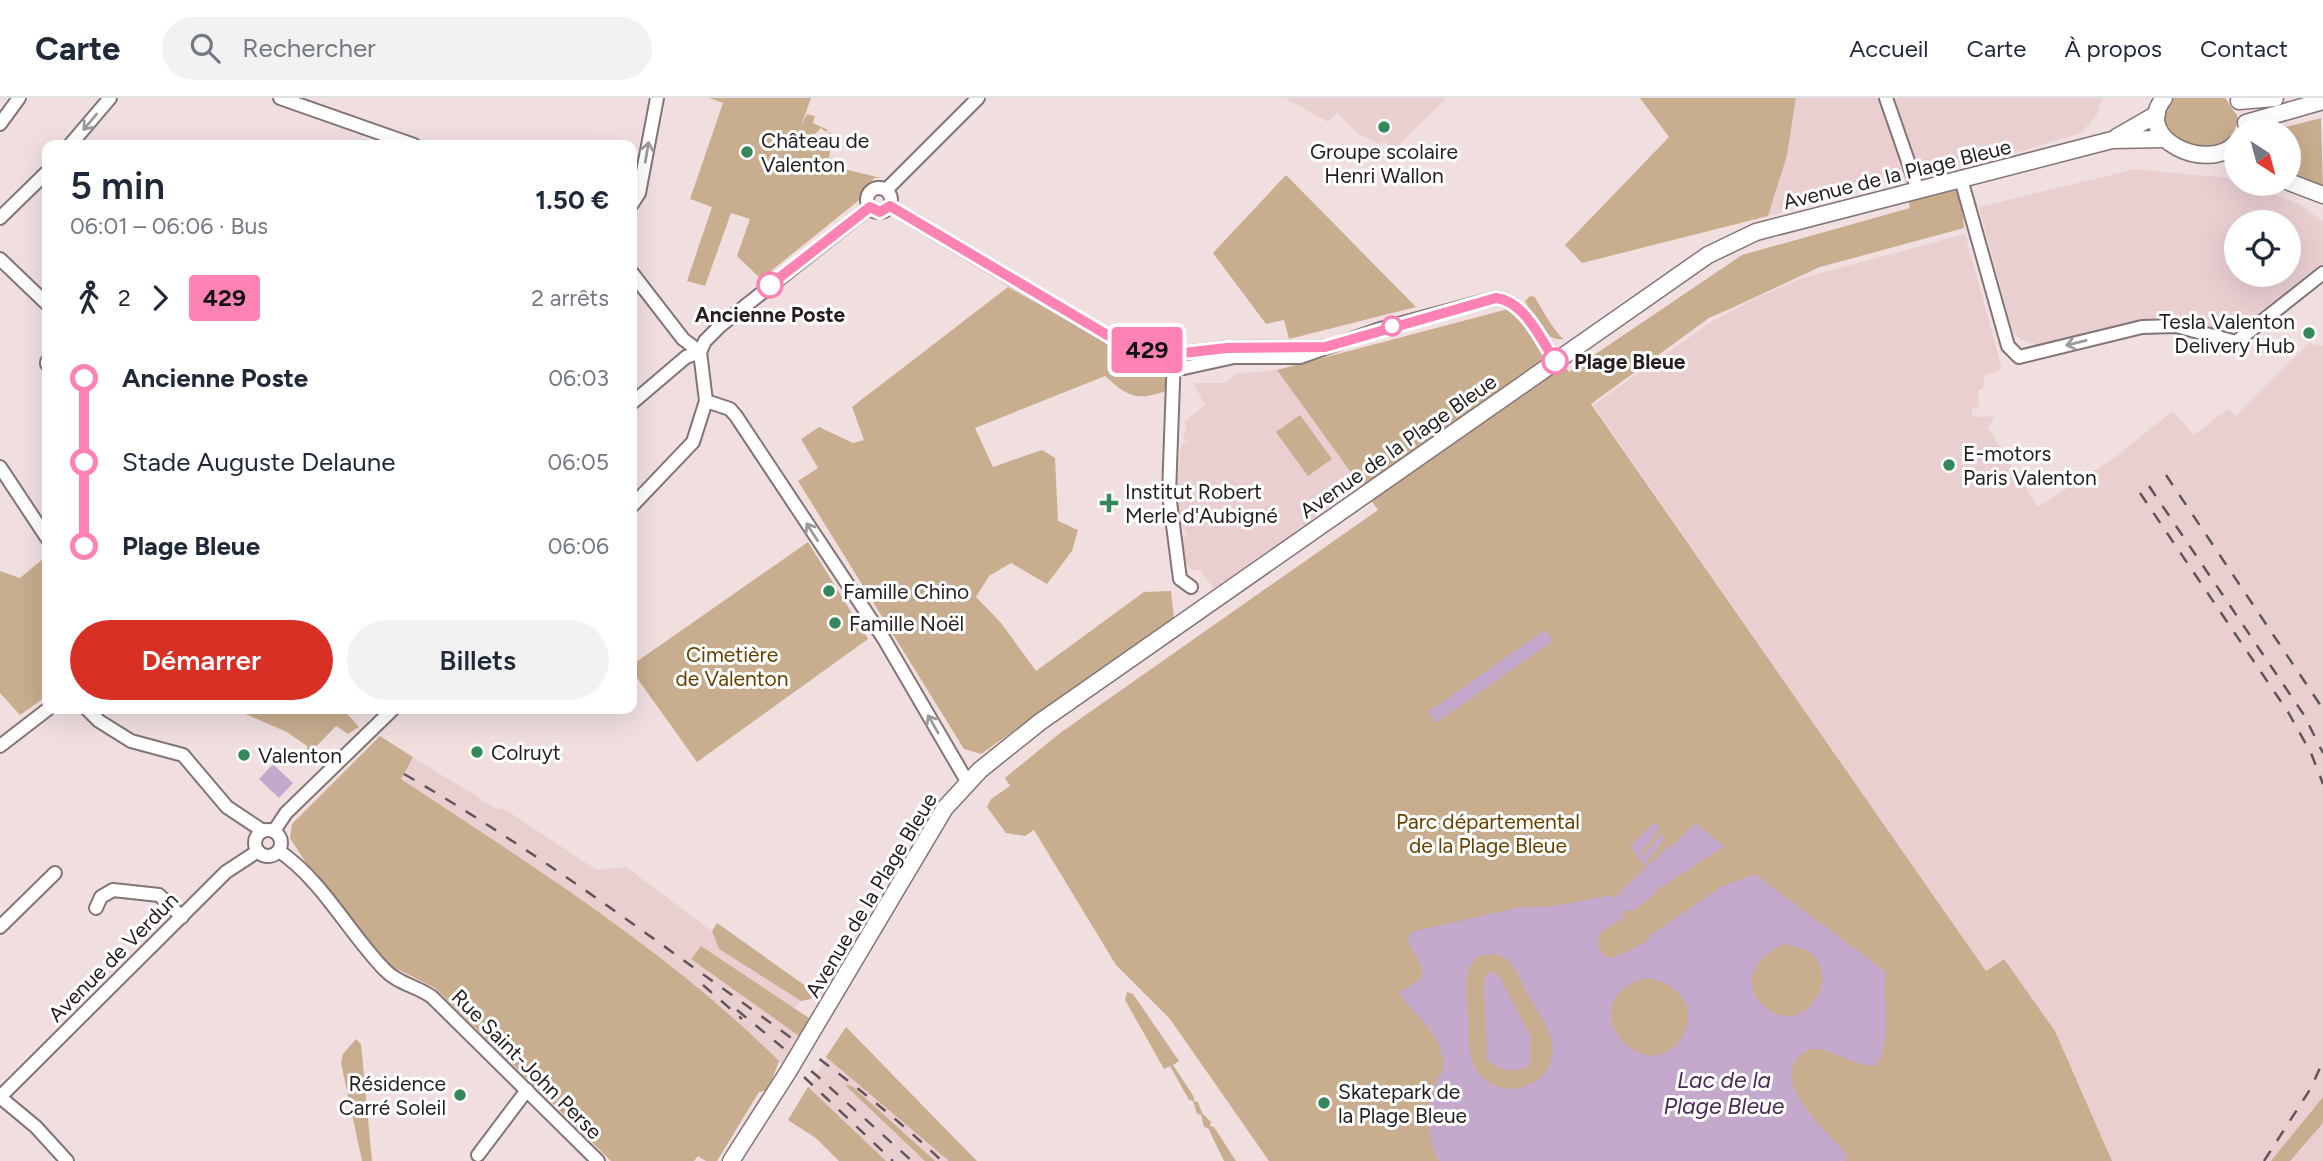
<!DOCTYPE html>
<html lang="fr">
<meta charset="utf-8">
<style>
body{margin:0;font-family:Figtree,sans-serif;background:#f2f2f3;color:#1f2937;height:100vh;display:flex;flex-direction:column;font-size:26px;white-space:nowrap}
*{box-sizing:border-box;margin:0}
p{font-size:23px;color:#747a83}
.icon{flex:none;width:38px;height:38px;fill:none;stroke:currentColor;stroke-width:2;stroke-linecap:round;stroke-linejoin:round}
.map{position:relative;flex:1;overflow:hidden}
.panel{position:absolute;left:42px;top:42px;width:595px;height:574px;display:flex;flex-direction:column;background:#fff;border-radius:14px;box-shadow:0 7px 28px #0002}
.panel>*{flex:none}
.badge{padding:0 14px;border-radius:5px;font-size:24px;line-height:46px}
.needle{width:46px;rotate:144deg}
.controls{position:absolute;left:2224px;top:21px;display:grid;gap:14px}
.controls a{display:grid;place-items:center;width:77px;height:77px;border-radius:50%;background:#fff;box-shadow:0 7px 28px #0002;font-size:35px}
.map>.badge{position:absolute;translate:-50% -50%;box-shadow:0 0 0 4px #fff}
.legs{display:flex;align-items:center;gap:10px;height:77px;padding:0 28px;font-size:23px}
.legs p{margin-inline-start:auto}
.overview{display:flex;align-items:center;justify-content:space-between;height:119px;padding:0 28px}
h1{font-size:38px;font-weight:600;line-height:52px}
.action{display:flex;gap:14px;margin-top:auto;padding:14px 28px}
.action a{flex:1;height:80px;border-radius:42px;background:#d93025;color:#fff;font-size:28px;font-weight:600;line-height:80px;text-align:center}
.action a+a{background:#f2f2f3;color:#1f2937}
ul{padding:0 28px;list-style:none}
li{display:flex;align-items:center;gap:24px;height:84px;font-size:26px}
li i{display:grid;place-items:center;width:10px;height:100%;margin:0 9px;background:currentColor}
li i::after{content:'';width:18px;height:18px;margin:-9px;border:5px solid;border-radius:50%;background:#fff}
li p{margin-inline-start:auto}
li:first-child i{background:linear-gradient(#0000 50%,currentColor 0)}
li:last-child i{background:linear-gradient(currentColor 50%,#0000 0)}
header{display:flex;align-items:center;gap:42px;box-sizing:border-box;height:98px;padding:0 35px;background:#fff;border-bottom:2px solid #e0e1e3}
header strong{font-size:33px}
nav{display:flex;gap:38px;margin-inline-start:auto;font-size:24px}
.search{width:490px;height:63px;background:#f2f2f3;display:flex;align-items:center;gap:18px;box-sizing:border-box;padding:0 24px;border-radius:38px;color:#747a83;font-size:26px}
.map>svg:first-child{display:block}
</style>
<header>
<strong>Carte</strong>
<div class="search"><svg class="icon" aria-label="search" viewBox="0 0 24 24"><circle cx="10" cy="10" r="6"/><path d="M15 15l6 6"/></svg>Rechercher</div>
<nav><a>Accueil</a><a>Carte</a><a>À propos</a><a>Contact</a></nav>
</header>
<div class="map">
<svg width="2323" height="1063" viewBox="0 0 2323 1063">
<rect width="100%" height="100%" fill="#f1dfe0"/>
<g fill="#eacfd1" fill-rule="evenodd">
<polygon points="1285,0 1446,0 1393,52 1384,43 1379,46 1357,35 1337,14 1328,24"/>
<polygon points="1796,0 2102,0 2097,17 2081,35 2022,53 1908,80 1768,118 1787,57"/>
<path d="M2135 71 2228 80 2299 106 2323 123V166L2232 236 2169 221 2122 226 2036 247 2022 242 2013 235 1979 109ZM2236 124H2289V177H2236Z"/>
<polygon points="1965,136 2002,271 1985,278 1983,290 1978,293 1979,309 1972,310 1972,319 1995,318 1988,330 2038,409 2115,359 2173,313 2194,337 2228,311 2236,318 2309,245 2323,248 2323,1063 2112,1063 2055,933 2003,861 1986,873 1593,307 1711,224 1754,201 1802,180"/>
<polygon points="1277,272 1360,387 1214,491 1200,472 1192,472 1186,466 1181,440 1187,436 1180,427 1177,388 1181,347 1187,343 1182,337 1187,329 1184,324 1205,307 1193,285 1224,285 1236,276"/>
<polygon points="413,659 495,710 506,712 597,772 626,769 712,833 719,851 801,903 781,924 799,938 782,966 376,724"/>
<polygon points="846,929 918,1004 977,1063 839,1063 816,1040 788,1022"/>
</g>
<g fill="#c8ad8f">
<polygon points="709,0 811,0 801,28 807,16 815,18 813,25 828,32 826,34 821,30 815,36 825,47 832,41 828,36 830,34 832,41 829,61 832,60 844,71 881,80 874,80 858,103 761,181 737,158 750,121 731,115 705,188 687,183 712,109 690,101 723,5"/>
<polygon points="1640,0 1796,0 1787,57 1768,118 1582,165 1565,147 1669,39"/>
<path d="M2173 0H2225L2238 19 2233 38 2212 50C2186 47 2143 34 2173 0Z"/>
<polygon points="2321,20 2323,89 2289,76 2289,33 2270,33"/>
<polygon points="1286,77 1416,209 1289,241 1284,222 1266,226 1213,155"/>
<polygon points="1957,88 1961,96 1964,130 1820,169 1734,209 1709,220 1591,306 1986,873 2004,861 2055,933 2112,1063 1269,1063 1170,921 1116,867 1034,732 1025,738 1006,735 987,709 991,701 1010,688 1005,680 1060,635 1378,412 1277,272 1512,210 1545,243 1569,274 1742,157 1910,110 1908,100"/>
<path d="M1008 189 1168 281 1166 293C1136 303 1128 299 1105 278L975 330 993 369 1042 352 1055 360 1058 423 1078 432 1072 453 1047 486 1011 465 989 478 976 499 1001 525 1036 573 1144 494 1171 493 1174 520 981 656 964 651 798 383 818 370 801 341 819 329 853 345 864 342 852 309Z"/>
<path d="M1530 198 1535 199C1541 210 1555 235 1564 241 1543 244 1535 219 1525 203Z"/>
<polygon points="1300,317 1332,361 1308,378 1276,334"/>
<polygon points="808,444 868,541 697,664 632,573 632,567"/>
<polygon points="44,460 47,464 47,598 20,617 0,595 0,473 20,480"/>
<polygon points="234,611 343,611 359,629 348,636 336,628 306,659 307,648 287,634"/>
<path d="M380 638 413 659 401 681C532 768 667 852 779 963L768 992 759 994 717 1063H706L698 1058 694 1063H611L435 890 391 868 308 768 290 740 292 726Z"/>
<polygon points="717,825 817,896 811,901 801,903 719,851 712,833"/>
<polygon points="701,848 809,920 799,938 691,861"/>
<polygon points="1127,894 1133,896 1179,963 1173,967 1194,999 1194,1003 1198,1004 1202,1015 1211,1024 1210,1028 1214,1029 1236,1063 1224,1063 1208,1030 1204,1029 1201,1017 1197,1016 1193,1003 1189,1002 1170,968 1164,971 1125,902"/>
<polygon points="846,929 970,1056 977,1063 949,1063 826,959"/>
<polygon points="356,941 361,946 372,1063 362,1063 341,965 343,956"/>
<polygon points="845,987 852,988 935,1063 925,1063"/>
<polygon points="808,989 886,1063 839,1063 816,1040 788,1022"/>
<polygon points="2323,999 2323,1025 2290,1063 2271,1063"/>
</g>
<g fill="#c4a9cd" fill-rule="evenodd">
<polygon points="1545,532 1553,543 1436,625 1428,614"/>
<polygon points="273,666 293,685 279,700 259,681"/>
<polygon points="1655,724 1660,730 1640,755 1643,758 1661,735 1664,741 1644,768 1630,748"/>
<path d="M1695 725 1725 748 1654 794 1656 796 1632 813 1629 811 1622 816 1624 819 1599 836 1598 850 1607 860C1618 860 1642 846 1650 841L1649 838 1721 789 1755 776 1886 874C1882 904 1893 943 1876 968 1855 968 1831 950 1814 951 1806 952 1800 956 1796 962 1776 991 1829 1035 1847 1056L1846 1063H1439C1426 1040 1425 1009 1436 985 1440 975 1446 972 1443 960 1439 933 1412 916 1399 894 1435 878 1422 870 1408 844L1411 834 1516 810 1555 808 1611 797 1614 801C1633 779 1648 769 1668 748L1672 749ZM1782 847C1860 849 1809 953 1762 906 1739 884 1759 857 1782 847ZM1496 856C1514 862 1520 881 1528 897 1536 911 1549 929 1552 945 1559 992 1493 1009 1474 967 1468 955 1469 938 1469 924 1467 903 1460 874 1478 858ZM1646 880C1675 883 1701 909 1682 939 1645 997 1565 902 1646 880Z"/>
<path d="M1491 873 1500 879 1531 939 1530 967C1514 976 1501 973 1487 962L1484 885 1485 878Z"/>
</g>
<g fill="none" stroke-linecap="round" stroke-linejoin="round">
<g stroke="#847575" stroke-width="16">
<g id="minor">
<polyline points="280,0 414,47"/>
<polyline points="1886,0 1918,92"/>
<polyline points="0,26 19,0"/>
<polyline points="70,47 110,0"/>
<polyline points="1961,81 2008,248 2019,259 2142,229 2176,228 2236,244 2323,175"/>
<circle cx="879" cy="102" r="12"/>
<polyline points="886,92 978,0"/>
<polyline points="632,106 639,95 657,0"/>
<path d="M890 108 1150 263 1184 270 1234 259H1300L1380 231 1496 200C1524 203 1541 241 1555 263"/>
<polyline points="0,120 47,74"/>
<polyline points="0,161 47,206"/>
<polyline points="632,175 683,241 700,254"/>
<polyline points="1135,250 1174,256 1227,250 1325,249"/>
<polyline points="700,254 705,243 720,228 870,109"/>
<polyline points="1174,256 1169,396 1180,481 1191,489"/>
<polyline points="47,264 47,266"/>
<polyline points="706,303 730,311 736,318 884,541 968,685"/>
<polyline points="632,305 686,259 700,254"/>
<polyline points="0,369 47,440"/>
<polyline points="632,408 693,344 706,303 700,254"/>
<polyline points="87,611 99,623 131,643 183,657 227,709 263,733"/>
<polyline points="0,648 48,611"/>
<circle cx="268" cy="745" r="13"/>
<polyline points="274,733 286,715 393,611"/>
<path d="M279 753C323 783 348 834 385 872 398 886 417 888 432 899L598 1063"/>
<polyline points="96,810 101,799 113,792 159,797 182,819"/>
<polyline points="0,829 55,775"/>
<polyline points="0,999 226,774 258,753"/>
<polyline points="0,999 36,1029 67,1063"/>
<polyline points="478,1057 527,992"/>
</g>
</g>
<g stroke="#847575" stroke-width="19">
<g id="major">
<path d="M2164 0C2131 41 2209 76 2236 45"/>
<polyline points="2239,3 2275,0"/>
<polyline points="2246,25 2323,3"/>
<polyline points="2117,39 2157,16"/>
<polyline points="2289,84 2323,97"/>
<polyline points="807,942 945,710 980,672 1040,624 1708,157 1756,134 2112,42 2163,41"/>
<polyline points="731,1063 788,974"/>
</g>
</g>
<use href="#minor" stroke="#fff" stroke-width="12"/>
<use href="#major" stroke="#fff" stroke-width="16"/>
<g stroke="#605657" stroke-width="2.5" stroke-dasharray="12 12" stroke-linecap="butt">
<polyline points="2166,377 2323,611"/>
<polyline points="2149,388 2304,617 2323,655"/>
<polyline points="2140,395 2288,614 2311,655 2323,686"/>
<path d="M404 676C508 736 606 806 704 877 786 936 868 993 942 1063"/>
<polyline points="703,887 742,921"/>
<polyline points="737,912 816,977 912,1063"/>
<polyline points="804,979 893,1063"/>
<polyline points="2264,1063 2311,990 2323,963"/>
</g>
<g stroke="#847575" stroke-width="19" stroke-linecap="butt">
<polyline id="major-bridge" points="788,974 807,942"/>
</g>
<use href="#major-bridge" stroke="#fff" stroke-width="16"/>
</g>
<defs><path id="oneway-shaft" d="M-6 0H5M1.5-3L5.5 0L1.5 3" fill="none" stroke-width="1.6" stroke-linecap="round" stroke-linejoin="round" transform="scale(1.75)"/></defs>
<g stroke="#9d9a9a">
<use href="#oneway-shaft" transform="translate(90 24) rotate(130)"/>
<use href="#oneway-shaft" transform="translate(647 54) rotate(-80)"/>
<use href="#oneway-shaft" transform="translate(2076 245) rotate(166)"/>
<use href="#oneway-shaft" transform="translate(812 434) rotate(-123)"/>
<use href="#oneway-shaft" transform="translate(933 626) rotate(-120)"/>
</g>
<g fill="none" stroke-linecap="round" stroke-linejoin="round">
<g stroke="#fff" stroke-width="16">
<path id="line-1" d="M770 187 870 109 880 114 890 108 1124 247 1174 256 1227 250 1325 249 1496 200C1524 203 1541 241 1555 263"/>
</g>
<use href="#line-1" stroke="#ff82b4" stroke-width="10"/>
</g>
<g fill="#35885a" stroke="#fff" stroke-width="2.5">
<circle cx="1384" cy="29" r="7"/>
<circle cx="747" cy="54" r="7"/>
<circle cx="2309" cy="235" r="7"/>
<circle cx="1949" cy="367" r="7"/>
<path d="M1105.5 394.5h7v7h7v7h-7v7h-7v-7h-7v-7h7z"/>
<circle cx="829" cy="493" r="7"/>
<circle cx="835" cy="525" r="7"/>
<circle cx="477" cy="654" r="7"/>
<circle cx="244" cy="657" r="7"/>
<circle cx="460" cy="997" r="7"/>
<circle cx="1324" cy="1005" r="7"/>
</g>
<g fill="#fff" stroke="#ff82b4" stroke-width="3.5">
<circle cx="770" cy="187" r="12"/>
<circle cx="1392" cy="228" r="9"/>
<circle cx="1555" cy="263" r="12"/>
</g>
<g text-anchor="middle" dominant-baseline="central" stroke-width="6" stroke-linejoin="round" paint-order="stroke">
<g font-size="21" fill="#251e1f" stroke="#fff" text-anchor="start">
<text x="761" y="42">Château de<tspan x="761" dy="24">Valenton</tspan></text>
<text x="1384" y="53" text-anchor="middle">Groupe scolaire<tspan x="1384" dy="24">Henri Wallon</tspan></text>
<text x="2295" y="223" text-anchor="end">Tesla Valenton<tspan x="2295" dy="24">Delivery Hub</tspan></text>
<text x="1963" y="355">E-motors<tspan x="1963" dy="24">Paris Valenton</tspan></text>
<text x="1125" y="393">Institut Robert<tspan x="1125" dy="24">Merle d'Aubigné</tspan></text>
<text x="843" y="493">Famille Chino</text>
<text x="849" y="525">Famille Noël</text>
<text x="491" y="654">Colruyt</text>
<text x="258" y="657">Valenton</text>
<text x="446" y="985" text-anchor="end">Résidence<tspan x="446" dy="24">Carré Soleil</tspan></text>
<text x="1338" y="993">Skatepark de<tspan x="1338" dy="24">la Plage Bleue</tspan></text>
</g>
<g font-size="21" fill="#251e1f" stroke="#fff">
<text transform="translate(1897 76) rotate(-14)">Avenue de la Plage Bleue</text>
<text transform="translate(1398 348) rotate(-35)">Avenue de la Plage Bleue</text>
<text transform="translate(871 797) rotate(-59)">Avenue de la Plage Bleue</text>
<text transform="translate(113 859) rotate(-45)">Avenue de Verdun</text>
<text transform="translate(527 966) rotate(45)">Rue Saint-John Perse</text>
</g>
<g font-size="21" font-weight="bold" fill="#251e1f" stroke="#fff">
<text x="770" y="216">Ancienne Poste</text>
<text x="1574" y="263" text-anchor="start">Plage Bleue</text>
</g>
<g font-size="21" fill="#684101" stroke="#fff">
<text x="732" y="556">Cimetière<tspan x="732" dy="24">de Valenton</tspan></text>
<text x="1488" y="723">Parc départemental<tspan x="1488" dy="24">de la Plage Bleue</tspan></text>
</g>
<g font-size="23" font-style="italic" fill="#4b2856" stroke="#fff">
<text x="1724" y="982">Lac de la<tspan x="1724" dy="26">Plage Bleue</tspan></text>
</g>
</g>
</svg>
<div class="controls">
<a><svg class="needle" viewBox="-14 -14 28 28"><path d="M0-13l5 13h-10z" fill="#e53935"/><path d="M0 13l5-13h-10z" fill="#747a83"/></svg></a>
<a><svg class="icon" aria-label="locate" viewBox="0 0 24 24"><circle cx="12" cy="12" r="6"/><path d="M12 2v4M12 18v4M2 12h4M18 12h4"/></svg></a>
</div>
<b class="badge" style="left:1147px;top:252px;background:#ff82b4;color:#111">429</b>
<section class="panel">
<div class="overview"><div><h1>5 min</h1><p>06:01 – 06:06 · Bus</p></div><b>1.50 €</b></div>
<div class="legs"><svg class="icon" aria-label="walk" viewBox="0 0 24 24"><circle cx="13" cy="4" r="2"/><path d="M13 8l-2 6 4 7M11 14l-3 7M7 12l3-4h3l4 4"/></svg>2<svg class="icon" aria-label="forward" viewBox="0 0 24 24"><path d="M9 5l7 7-7 7"/></svg><b class="badge" style="background:#ff82b4;color:#111">429</b><p>2 arrêts</p></div>
<ul>
<li><i style="color:#ff82b4"></i><b>Ancienne Poste</b><p>06:03</p></li>
<li><i style="color:#ff82b4"></i><span>Stade Auguste Delaune</span><p>06:05</p></li>
<li><i style="color:#ff82b4"></i><b>Plage Bleue</b><p>06:06</p></li>
</ul>
<div class="action"><a>Démarrer</a><a>Billets</a></div>
</section>
</div>
